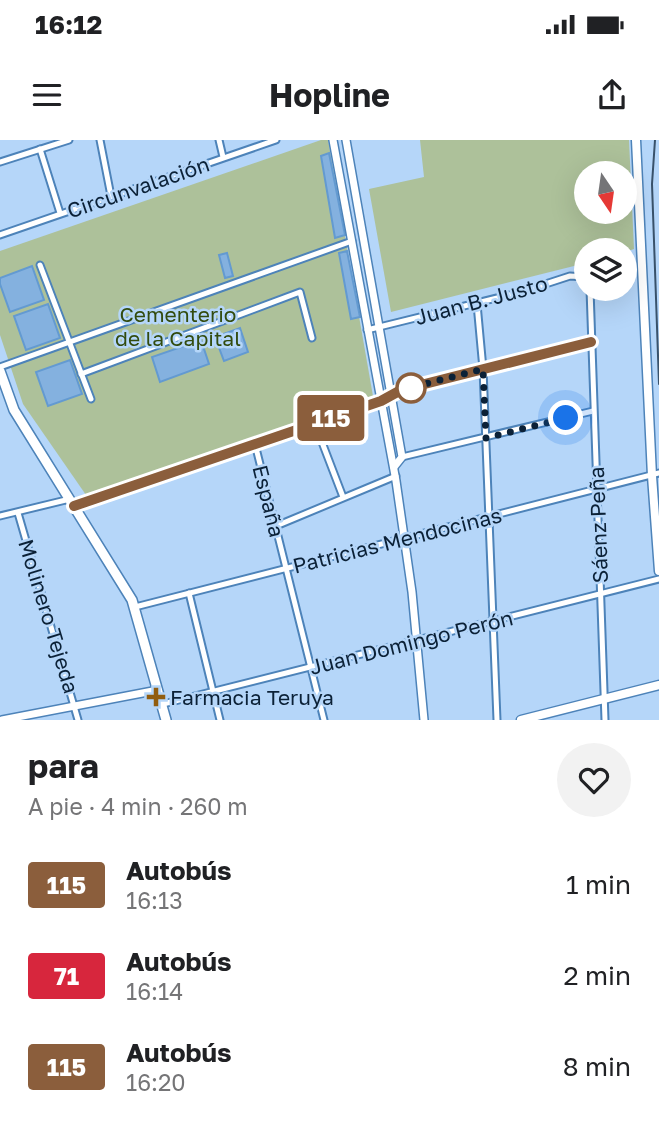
<!DOCTYPE html>
<html lang="es">
<meta charset="utf-8">
<style>
body{margin:0;font-family:"Golos Text",sans-serif;background:#f2f2f2;color:#202124;height:100vh;display:flex;flex-direction:column;font-size:26px;white-space:nowrap}
*{box-sizing:border-box;margin:0}
p{font-size:23px;color:#757577}
.icon{flex:none;width:38px;height:38px;fill:none;stroke:currentColor;stroke-width:2;stroke-linecap:round;stroke-linejoin:round}
.map{position:relative;height:580px;overflow:hidden}
.sheet{display:flex;flex-direction:column;background:#fff;flex:1}
.sheet>*{flex:none}
.badge{padding:0 14px;border-radius:5px;font-size:24px;line-height:46px}
.needle{width:46px;rotate:167deg}
.tools{position:absolute;left:574px;top:21px;display:grid;gap:14px}
.tools a{display:grid;place-items:center;width:63px;height:63px;border-radius:50%;background:#fff;box-shadow:0 7px 28px #0002;font-size:35px}
.you{position:absolute;width:35px;height:35px;margin:-18px;border:5px solid #fff;border-radius:50%;background:#1a73e8;box-shadow:0 0 0 10px #1a73e833}
.map>.badge{position:absolute;translate:-50% -50%;box-shadow:0 0 0 4px #fff}
.round{display:grid;place-items:center;flex:none;width:74px;height:74px;border-radius:37px;background:#f2f2f2}
.head{display:flex;align-items:center;justify-content:space-between;height:119px;padding:0 28px}
h1{font-size:33px;font-weight:700;line-height:52px}
ul{padding:0;list-style:none}
li{display:flex;align-items:center;gap:21px;height:91px;padding:0 28px}
li div{flex:1}
li b{display:block;font-size:26px}
li em{font-style:normal}
li .badge{min-width:77px;font-weight:700;text-align:center}
.status{display:flex;justify-content:space-between;align-items:center;height:49px;padding:0 35px;background:#fff;direction:ltr}
.status svg{height:19px;fill:currentColor}
header{display:flex;justify-content:space-between;align-items:center;height:91px;padding:0 28px;background:#fff;font-size:32px;font-weight:700}
.map>svg:first-child{display:block}
</style>
<div class="status"><b>16:12</b><svg viewBox="0 0 49 12"><path d="M0 12V9h3v3zM5 12V6h3v6zM10 12V3h3v9zM15 12V0h3v12zM26 1h20v11H26zM47 4h2v5h-2z"/></svg></div>
<header><svg class="icon" aria-label="menu" viewBox="0 0 24 24"><path d="M4 6h16M4 12h16M4 18h16"/></svg>Hopline<svg class="icon" aria-label="share" viewBox="0 0 24 24"><path d="M12 15V3M7 8l5-5 5 5M5 13v7h14v-7"/></svg></header>
<div class="map">
<svg width="659" height="580" viewBox="0 0 659 580">
<rect width="100%" height="100%" fill="#b5d6f9"/>
<g fill="#adc19a" fill-rule="evenodd">
<polygon points="321,0 328,0 373,256 86,355 23,264 0,195 0,111"/>
<path d="M420 0H629L634 109 625 112 586 110V123L391 172 369 49 424 37ZM586 33H625V72H586Z"/>
</g>
<g fill="#84b1df" stroke="#639ad1" stroke-width="2">
<polygon points="329,13 345,95 335,98 321,16"/>
<polygon points="347,111 360,177 351,179 339,113"/>
<polygon points="227,113 233,136 225,138 219,115"/>
<polygon points="32,126 44,160 10,172 0,144 0,138"/>
<polygon points="48,164 60,198 26,210 14,176"/>
<polygon points="240,188 248,212 224,221 215,197"/>
<polygon points="201,200 209,224 160,242 152,217"/>
<polygon points="70,220 82,254 48,266 36,232"/>
</g>
<g fill="none" stroke-linecap="round" stroke-linejoin="round">
<g stroke="#4d83b9" stroke-width="9">
<g id="minor">
<polyline points="100,0 111,56"/>
<polyline points="219,0 223,17"/>
<polyline points="40,9 60,73"/>
<polyline points="0,22 69,0"/>
<polyline points="0,95 276,0"/>
<polyline points="40,125 91,259"/>
<polyline points="590,149 605,580"/>
<polyline points="477,164 483,229 497,580"/>
<polyline points="367,190 521,152 570,136 584,137 586,141"/>
<polyline points="0,227 352,101"/>
<polyline points="81,234 300,152 312,198"/>
<polyline points="315,284 343,357"/>
<polyline points="255,304 324,580"/>
<polyline points="402,317 593,271"/>
<polyline points="74,366 381,261 402,250 591,202"/>
<polyline points="18,373 78,580"/>
<polyline points="0,376 70,359"/>
<polyline points="276,386 396,336"/>
<polyline points="189,453 220,580"/>
<polyline points="135,467 659,333"/>
<polyline points="163,564 659,439"/>
</g>
</g>
<g stroke="#4d83b9" stroke-width="10">
<g id="tertiary">
<polyline points="333,0 396,341 412,452 424,580"/>
<polyline points="346,0 402,317 394,327"/>
<polyline points="2,580 158,550"/>
</g>
</g>
<g stroke="#4d83b9" stroke-width="11">
<g id="secondary">
<polyline points="636,0 652,336 659,431"/>
<polyline points="521,580 659,545"/>
</g>
</g>
<g stroke="#4d83b9" stroke-width="12">
<polyline id="primary" points="0,231 14,270 132,460 166,580"/>
</g>
<use href="#minor" stroke="#fff" stroke-width="5"/>
<use href="#tertiary" stroke="#fff" stroke-width="7"/>
<use href="#secondary" stroke="#fff" stroke-width="8"/>
<use href="#primary" stroke="#fff" stroke-width="9"/>
<polyline stroke="#39526b" stroke-width="2" points="655,0 652,44 659,244"/>
</g>
<g fill="none" stroke-linecap="round" stroke-linejoin="round">
<g stroke="#fff" stroke-width="16">
<polyline id="line" points="74,366 381,261 401,250 591,202"/>
</g>
<use href="#line" stroke="#8b5e3c" stroke-width="10"/>
<polyline stroke="#0b2137" stroke-width="7" stroke-dasharray="0 12.6" points="411,248 401,250 483,229 486,298 566,278"/>
</g>
<circle fill="#fff" stroke="#8b5e3c" stroke-width="3.5" cx="411" cy="248" r="14"/>
<path fill="#915d0f" stroke="#b5d6f9" stroke-width="2.5" d="M152.5 546.5h7v7h7v7h-7v7h-7v-7h-7v-7h7z"/>
<g text-anchor="middle" dominant-baseline="central" stroke-width="5" stroke-linejoin="round" paint-order="stroke">
<g font-size="21" fill="#0b2137" stroke="#b5d6f9">
<text transform="translate(138 47) rotate(-19)">Circunvalación</text>
<text transform="translate(481 160) rotate(-15)">Juan B. Justo</text>
<text transform="translate(269 361) rotate(76)">España</text>
<text transform="translate(598 385) rotate(-92)">Sáenz Peña</text>
<text transform="translate(397 400) rotate(-14)">Patricias Mendocinas</text>
<text transform="translate(49 476) rotate(73)">Molinero Tejeda</text>
<text transform="translate(411 502) rotate(-14)">Juan Domingo Perón</text>
</g>
<g font-size="21" fill="#324b0e" stroke="#b5d6f9">
<text x="178" y="174">Cementerio<tspan x="178" dy="24">de la Capital</tspan></text>
</g>
<g font-size="21" fill="#0b2137" stroke="#b5d6f9" text-anchor="start">
<text x="170" y="557">Farmacia Teruya</text>
</g>
</g>
</svg>
<div class="tools">
<a><svg class="needle" viewBox="-14 -14 28 28"><path d="M0-13l5 13h-10z" fill="#e53935"/><path d="M0 13l5-13h-10z" fill="#757577"/></svg></a>
<a><svg class="icon" aria-label="layers" viewBox="0 0 24 24"><path d="M12 4l9 5-9 5-9-5zM3 14l9 5 9-5"/></svg></a>
</div>
<div class="you" style="left:566px;top:278px"></div>
<b class="badge" style="left:331px;top:278px;background:#8b5e3c;color:#fff">115</b>
</div>
<section class="sheet">
<div class="head"><div><h1>para</h1><p>A pie · 4 min · 260 m</p></div><a class="round"><svg class="icon" aria-label="heart" viewBox="0 0 24 24"><path d="M12 20l-8-8c-3-5 5-10 8-4 3-6 11-1 8 4z"/></svg></a></div>
<ul>
<li><span class="badge" style="background:#8b5e3c;color:#fff">115</span><div><b>Autobús</b><p>16:13</p></div><em>1 min</em></li>
<li><span class="badge" style="background:#d7263d;color:#fff">71</span><div><b>Autobús</b><p>16:14</p></div><em>2 min</em></li>
<li><span class="badge" style="background:#8b5e3c;color:#fff">115</span><div><b>Autobús</b><p>16:20</p></div><em>8 min</em></li>
</ul>
</section>
